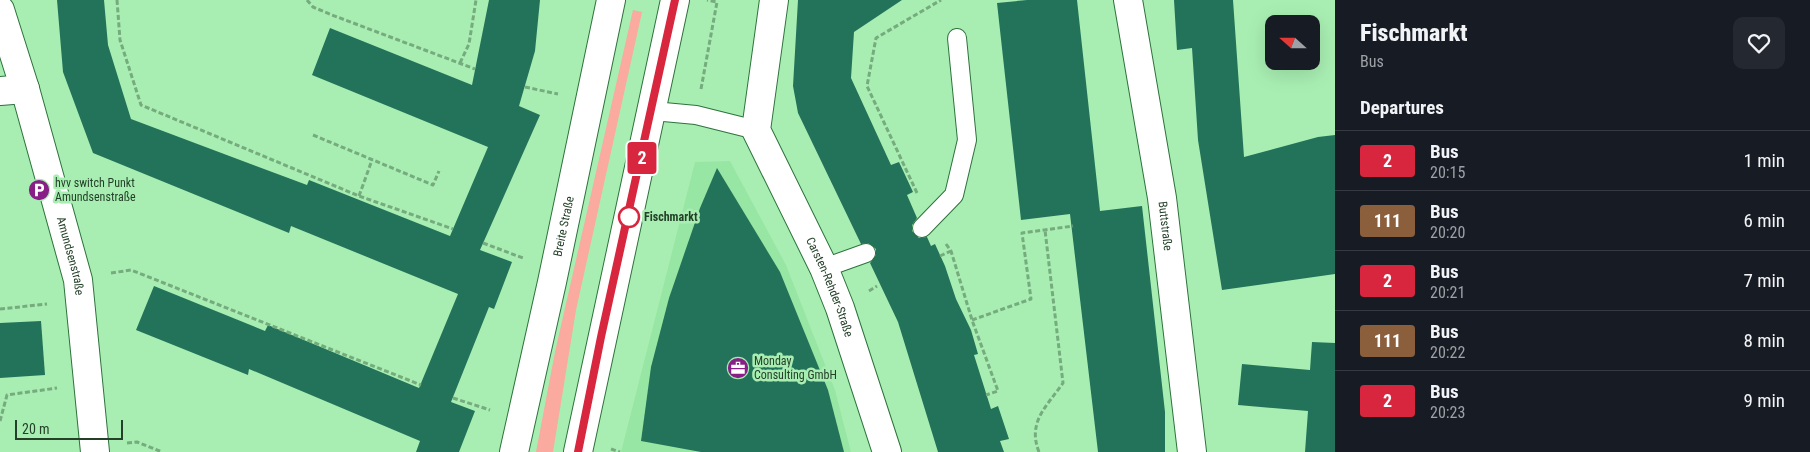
<!DOCTYPE html>
<meta charset="utf-8">
<style>
body{margin:0;font-family:"Roboto Condensed",sans-serif;background:#242831;color:#f1f3f6;height:100vh;display:flex;flex-direction:column;font-size:19px;white-space:nowrap}
*{box-sizing:border-box;margin:0}
p{font-size:16px;color:#9ea1a6}
.icon{flex:none;width:28px;height:28px;fill:none;stroke:currentColor;stroke-width:2;stroke-linecap:round;stroke-linejoin:round}
.map{position:relative;flex:1;overflow:hidden}
.side{display:flex;flex-direction:column;background:#171b24;width:475px}
.side>*{flex:none}
.badge{padding:0 10px;border-radius:4px;font-size:18px;line-height:32px}
.needle{width:32px;rotate:291deg}
.fabs{position:absolute;left:1265px;top:15px;display:grid;gap:10px}
.fabs a{display:grid;place-items:center;width:55px;height:55px;border-radius:10px;background:#171b24;box-shadow:0 5px 20px #0002;font-size:25px}
.scale{position:absolute;left:15px;bottom:12px;width:108px;box-sizing:border-box;padding-left:5px;border:2px solid #244029;border-top:0;font-size:14px;line-height:18px;white-space:nowrap;color:#244029;-webkit-text-stroke:4px #a8eeb2;paint-order:stroke}
.map>.badge{position:absolute;translate:-50% -50%;box-shadow:0 0 0 2px #fff}
h2{padding:0 25px;font-size:19px;line-height:45px}
.round{display:grid;place-items:center;flex:none;width:52px;height:52px;border-radius:10px;background:#242831}
.headline{display:flex;align-items:center;justify-content:space-between;height:85px;padding:0 25px}
h1{font-size:24px;font-weight:800;line-height:38px}
ul{padding:0;list-style:none}
li{display:flex;align-items:center;gap:15px;height:60px;padding:0 25px;border-top:1px solid #363941}
li div{flex:1}
li b{display:block;font-size:19px}
li em{font-style:normal}
li .badge{min-width:55px;font-weight:700;text-align:center}
main{display:flex;flex:1;min-height:0}
.map>svg:first-child{display:block}
</style>
<main>
<div class="map">
<svg width="1335" height="452" viewBox="0 0 1335 452">
<rect width="100%" height="100%" fill="#a8eeb2"/>
<polygon fill="#98e6a4" points="730,161 786,265 835,390 851,452 621,452 695,162"/>
<polygon fill="#faaa9e" points="633,10 642,12 576,310 553,452 536,452 555,352"/>
<g fill="#22735a">
<polygon points="57,0 104,0 108,45 131,119 307,185 309,180 450,236 488,147 312,75 330,28 472,85 489,0 540,0 535,51 519,106 540,115 480,250 512,262 494,309 489,307 451,402 475,411 459,452 416,452 420,441 249,369 248,375 136,330 154,286 265,331 268,325 419,388 458,294 291,226 289,233 93,153 63,72"/>
<polygon points="798,0 902,0 854,32 851,78 891,165 899,162 913,192 907,195 917,218 912,225 912,231 919,238 927,237 931,246 935,244 945,266 956,299 971,330 978,354 974,355 991,409 998,406 1009,439 1000,441 1004,452 938,452 898,322 870,263 876,255 876,249 868,243 861,244 798,113 793,86"/>
<polygon points="1027,0 1077,0 1100,211 1142,206 1165,412 1165,452 1098,452 1070,214 1021,220 997,3"/>
<polygon points="1174,0 1233,0 1244,157 1318,137 1335,135 1335,274 1222,290 1198,140 1192,48 1177,50"/>
<polygon points="717,168 780,272 828,390 844,452 701,452 641,441 651,367 669,298 700,208"/>
<polygon points="41,321 45,375 0,378 0,323"/>
<polygon points="1312,342 1335,343 1335,452 1305,452 1308,411 1238,405 1242,364 1310,370"/>
</g>
<g fill="none" stroke-linecap="round" stroke-linejoin="round">
<g stroke="#2d723c" stroke-width="20">
<g id="lane">
<polyline points="653,111 696,115 756,130"/>
<polyline points="922,228 954,195 967,140 957,38"/>
<polyline points="824,268 866,253"/>
</g>
</g>
<g stroke="#2d723c" stroke-width="30">
<g id="street">
<path id="s1" d="M774 0 756 130 824 268 840 308 887 452"/>
<path id="s2" d="M1128 0 1162 198 1192 452"/>
<path id="s3" d="M0 10 25 89 78 280 95 452"/>
<polyline points="0,91 25,89"/>
</g>
</g>
<g stroke="#2d723c" stroke-width="30">
<g id="secondary">
<path id="s4" d="M514 452 552 282 611 0"/>
<polyline points="578,452 675,0"/>
</g>
</g>
<g stroke="#75ab7d" stroke-width="3" stroke-dasharray="5 2.5" stroke-linecap="butt">
<polyline points="117,0 120,40 141,105 359,196 453,229"/>
<polyline points="307,0 313,7 332,15 475,69"/>
<polyline points="460,63 469,44 476,0"/>
<polyline points="525,87 558,94"/>
<polyline points="701,89 717,2 707,0"/>
<polyline points="313,135 433,185 439,171"/>
<polyline points="917,193 867,86 876,38 941,0"/>
<polyline points="359,196 372,160"/>
<polyline points="483,243 523,258"/>
<polyline points="946,244 951,251 972,320 998,391 986,395"/>
<polyline points="940,256 951,251"/>
<polyline points="111,273 131,270 421,385"/>
<polyline points="869,291 877,286"/>
<polyline points="0,309 47,304"/>
<polyline points="972,320 1031,299 1022,233 1073,226"/>
<polyline points="453,398 490,410"/>
<polyline points="0,421 7,395 57,388"/>
<polyline points="127,443 137,442 162,452"/>
<polyline points="611,449 620,452"/>
<path d="M1039 452C1027 422 1047 406 1063 383L1045 230"/>
</g>
<use href="#lane" stroke="#fff" stroke-width="18"/>
<use href="#street" stroke="#fff" stroke-width="28"/>
<use href="#secondary" stroke="#fff" stroke-width="28"/>
</g>
<g fill="none" stroke-linecap="round" stroke-linejoin="round">
<g stroke="#fff" stroke-width="11">
<polyline id="line" points="578,452 601,337 675,0"/>
</g>
<use href="#line" stroke="#d7263d" stroke-width="8"/>
</g>
<defs>
<g id="parking-disc" transform="scale(1.125)"><circle r="9.5" fill="#871f86" stroke="#a8eeb2"/><path d="M-3.5-5.5H1a3.5 3.5 0 0 1 0 7H-1V5.5H-3.5ZM-1-3.4V-.6H.8a1.4 1.4 0 0 0 0-2.8Z" fill="#fff"/></g>
<g id="office-disc" transform="scale(1.125)"><circle r="9.5" fill="#871f86" stroke="#a8eeb2"/><path d="M-6-3h4V-5.5h4V-3h4V5H-6ZM-1-4.5V-3h2v-1.5ZM-6 0V1H6V0Z" fill="#fff"/></g>
</defs>
<g fill-rule="evenodd">
<use href="#parking-disc" x="39" y="190"/>
<use href="#office-disc" x="738" y="368"/>
</g>
<circle fill="#fff" stroke="#d7263d" stroke-width="2.5" cx="629" cy="217" r="10"/>
<g text-anchor="middle" dominant-baseline="central" stroke-width="5" stroke-linejoin="round" paint-order="stroke">
<g font-size="12" fill="#244029" stroke="#a8eeb2" text-anchor="start">
<text x="55" y="183">hvv switch Punkt<tspan x="55" dy="14">Amundsenstraße</tspan></text>
<text x="754" y="361">Monday<tspan x="754" dy="14">Consulting GmbH</tspan></text>
</g>
<g font-size="12" font-weight="bold" fill="#244029" stroke="#a8eeb2" text-anchor="start">
<text x="644" y="217">Fischmarkt</text>
</g>
<g font-size="12" fill="#244029" stroke="#a8eeb2">
<text stroke="none"><textPath href="#s2" startOffset="229">Buttstraße</textPath></text>
<text stroke="none"><textPath href="#s4" startOffset="231">Breite Straße</textPath></text>
<text stroke="none"><textPath href="#s3" startOffset="256">Amundsenstraße</textPath></text>
<text stroke="none"><textPath href="#s1" startOffset="305">Carsten-Rehder-Straße</textPath></text>
</g>
</g>
</svg>
<div class="fabs">
<a><svg class="needle" viewBox="-14 -14 28 28"><path d="M0-13l5 13h-10z" fill="#e53935"/><path d="M0 13l5-13h-10z" fill="#9ea1a6"/></svg></a>
</div>
<div class="scale">20 m</div>
<b class="badge" style="left:642px;top:158px;background:#d7263d;color:#fff">2</b>
</div>
<section class="side">
<div class="headline"><div><h1>Fischmarkt</h1><p>Bus</p></div><a class="round"><svg class="icon" aria-label="heart" viewBox="0 0 24 24"><path d="M12 20l-8-8c-3-5 5-10 8-4 3-6 11-1 8 4z"/></svg></a></div>
<h2>Departures</h2>
<ul>
<li><span class="badge" style="background:#d7263d;color:#fff">2</span><div><b>Bus</b><p>20:15</p></div><em>1 min</em></li>
<li><span class="badge" style="background:#8b5e3c;color:#fff">111</span><div><b>Bus</b><p>20:20</p></div><em>6 min</em></li>
<li><span class="badge" style="background:#d7263d;color:#fff">2</span><div><b>Bus</b><p>20:21</p></div><em>7 min</em></li>
<li><span class="badge" style="background:#8b5e3c;color:#fff">111</span><div><b>Bus</b><p>20:22</p></div><em>8 min</em></li>
<li><span class="badge" style="background:#d7263d;color:#fff">2</span><div><b>Bus</b><p>20:23</p></div><em>9 min</em></li>
</ul>
</section>
</main>
